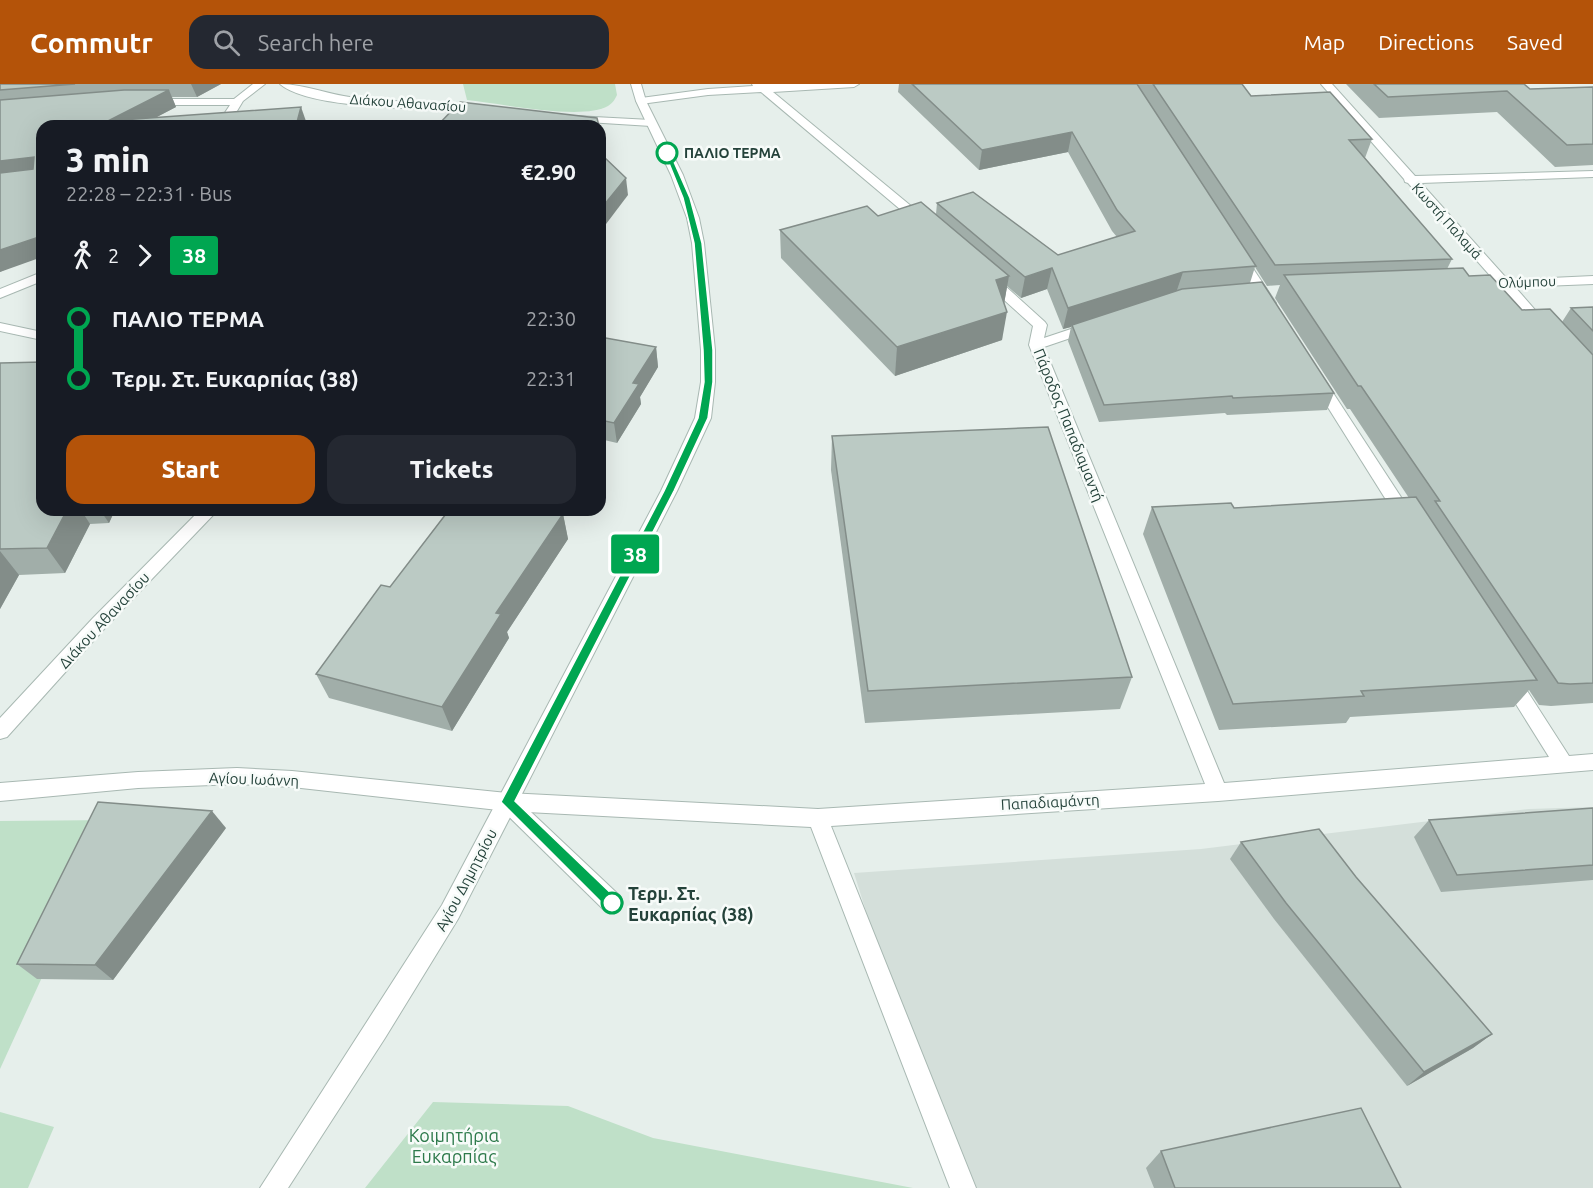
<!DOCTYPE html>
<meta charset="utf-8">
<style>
body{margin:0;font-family:Ubuntu,sans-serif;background:#242831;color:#f1f3f6;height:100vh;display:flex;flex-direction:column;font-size:22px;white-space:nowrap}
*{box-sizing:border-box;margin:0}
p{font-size:20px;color:#9ea1a6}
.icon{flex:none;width:33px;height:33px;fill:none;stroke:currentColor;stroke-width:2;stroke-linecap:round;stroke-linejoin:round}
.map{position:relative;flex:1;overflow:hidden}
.details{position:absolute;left:36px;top:36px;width:570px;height:396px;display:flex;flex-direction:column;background:#171b24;border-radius:18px;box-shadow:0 6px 24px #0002}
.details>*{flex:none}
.badge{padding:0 12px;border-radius:4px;font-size:21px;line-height:39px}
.map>.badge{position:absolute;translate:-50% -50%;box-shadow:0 0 0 3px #fff}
.legs{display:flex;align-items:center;gap:9px;height:66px;padding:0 30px;font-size:20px}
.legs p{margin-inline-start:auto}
.headline{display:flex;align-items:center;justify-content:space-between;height:102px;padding:0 30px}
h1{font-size:33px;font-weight:800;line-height:45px}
.button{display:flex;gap:12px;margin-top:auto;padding:12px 30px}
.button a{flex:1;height:69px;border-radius:18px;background:#b45309;color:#fff;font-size:24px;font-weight:800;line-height:69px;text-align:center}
.button a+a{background:#242831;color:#f1f3f6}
ul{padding:0 30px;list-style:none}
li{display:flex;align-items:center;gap:21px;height:60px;font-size:22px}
li i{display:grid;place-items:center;width:9px;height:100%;margin:0 8px;background:currentColor}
li i::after{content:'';width:15px;height:15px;margin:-8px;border:4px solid;border-radius:50%;background:#171b24}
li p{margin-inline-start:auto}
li:first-child i{background:linear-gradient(#0000 50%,currentColor 0)}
li:last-child i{background:linear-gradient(currentColor 50%,#0000 0)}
header{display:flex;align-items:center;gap:36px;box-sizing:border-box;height:84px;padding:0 30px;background:#b45309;color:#fff}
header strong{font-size:28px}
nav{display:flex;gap:33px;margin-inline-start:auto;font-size:21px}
.search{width:420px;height:54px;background:#242831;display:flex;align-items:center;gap:15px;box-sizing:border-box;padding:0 21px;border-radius:18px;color:#9ea1a6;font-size:22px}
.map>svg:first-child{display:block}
</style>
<header>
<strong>Commutr</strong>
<div class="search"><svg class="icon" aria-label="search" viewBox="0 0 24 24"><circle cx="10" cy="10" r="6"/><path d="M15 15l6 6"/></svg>Search here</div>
<nav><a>Map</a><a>Directions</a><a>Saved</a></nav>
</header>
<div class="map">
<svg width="1593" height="1104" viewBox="0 0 1593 1104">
<rect width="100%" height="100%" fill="#e6efeb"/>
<polygon fill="#d4dfda" points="1593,723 1593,1104 953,1104 854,789 1201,765 1529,725"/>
<g fill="#bfe0c8">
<path d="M463 0H615L617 11C615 15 613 19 608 22 582 37 499 19 467 16Z"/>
<polygon points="114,736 0,985 0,737"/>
<polygon points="433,1018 568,1022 653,1054 913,1104 365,1104"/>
<polygon points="0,1028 54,1043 28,1104 0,1104"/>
</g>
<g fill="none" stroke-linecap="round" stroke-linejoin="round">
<g stroke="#a8b8b2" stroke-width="2">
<polygon id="service" points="507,709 514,712 620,812 623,819 620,826 612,829 604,826 500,724 497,718 500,712"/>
</g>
<g stroke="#a8b8b2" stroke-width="2">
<g id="minor">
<polygon points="253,0 265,0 243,17 228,42 216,42 230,21 151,21 146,18 151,15 234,15"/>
<path d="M280 0C306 0 331 12 358 14 398 19 439 18 479 21L484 24 479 27C435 24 311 27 280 0Z"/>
<polygon points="752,0 859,0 854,3 773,8 928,136 930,139 928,142 920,142 761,8 708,11 641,20 636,17 641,14 708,5 753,2"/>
<polygon points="1321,0 1332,0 1415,92 1593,87 1593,93 1421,99 1508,196 1593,192 1593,200 1515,203 1550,243 1543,247 1538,246 1501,204 1470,204 1468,201 1470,198 1494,196 1408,99 1405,98 1404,95"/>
<polygon points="575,32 651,36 656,39 651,42 571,37 570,35"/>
<polygon points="1238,167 1244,171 1276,219 1274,222 1269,223 1262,219 1232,171"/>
<polygon points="42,188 42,197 0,214 0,205"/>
<polygon points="988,190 993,191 1045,238 1047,241 1044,254 1092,238 1099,242 1097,245 1044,263 1224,699 1549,673 1499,593 1501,588 1508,586 1515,588 1569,672 1593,670 1593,686 1218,717 831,742 976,1104 950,1104 811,743 507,727 292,703 237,700 138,704 0,717 0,699 138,688 237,684 292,687 507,709 818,725 1205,700 1029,261 1033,242 983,197 981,194"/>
<polygon points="0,239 42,248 42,256 0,247"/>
<polygon points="1319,294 1324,295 1412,430 1414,434 1412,438 1400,438 1312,298"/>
<polygon points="200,426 218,426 105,544 7,653 0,655 0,634 93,534"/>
</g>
</g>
<g stroke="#a8b8b2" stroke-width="2">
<polygon id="tertiary" points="631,0 641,0 646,17 683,91 699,134 704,159 715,266 715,298 711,334 677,407 458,835 385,954 288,1104 260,1104 442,821 661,407 695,334 701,298 701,266 692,159 687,134 671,91 636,17"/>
</g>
<use href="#service" fill="#fff" fill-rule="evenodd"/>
<use href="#minor" fill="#fff" fill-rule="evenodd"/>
<use href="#tertiary" fill="#fff" fill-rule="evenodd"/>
</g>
<g fill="#a1aea9">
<polygon points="0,0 221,0 197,13 172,13 176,23 156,33 307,40 0,188"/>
<polygon points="899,0 1242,0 1251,12 1372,55 1365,74 1452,175 1447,185 1469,192 1522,226 1562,238 1571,224 1593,223 1593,619 1551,622 1539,621 1529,606 1514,623 1350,633 1346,639 1219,646 1143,450 1152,423 1234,424 1409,414 1350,325 1347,325 1275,214 1280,201 1267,202 1255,183 1250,199 1334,309 1327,326 1227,331 1225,329 1099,338 1068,257 1071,243 1063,245 1047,205 1021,214 1007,202 1004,220 1002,256 895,292 781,174 780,146 878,132 936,130 937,119 1058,171 1117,153 1112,147 1068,68 979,86 898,8"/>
<polygon points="1346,0 1524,0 1530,5 1593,3 1593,81 1555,83 1497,28 1379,34"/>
<polygon points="600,253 656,263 658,283 640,313 641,320 617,359 600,355"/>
<polygon points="0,279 42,426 115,426 109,439 90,440 65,489 19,491 0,525"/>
<polygon points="832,352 1132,593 1120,625 865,639 831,386"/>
<polygon points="563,430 568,455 507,548 509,554 452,647 329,614 316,590 390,503"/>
<polygon points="1593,724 1593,796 1441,808 1414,753 1429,736"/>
<polygon points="226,744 113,896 37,895 17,880"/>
<polygon points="1241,758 1356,793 1492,950 1473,964 1407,1002 1274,835 1230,775"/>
<polygon points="1161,1067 1401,1104 1154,1104 1146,1084"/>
</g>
<g fill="#838d89">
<polygon points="191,0 221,0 197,13"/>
<polygon points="169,6 176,23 140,42 108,37"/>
<polygon points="301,23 307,40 306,42 296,42"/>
<polygon points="1072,48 1068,68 979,86 982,66"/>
<polygon points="34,73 42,88 0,96 0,77"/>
<polygon points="626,94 628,111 600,148 600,126"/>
<polygon points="42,152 42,173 0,188 0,166"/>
<polygon points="1052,184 1047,205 1021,214 1025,193"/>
<polygon points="1183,188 1176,209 1072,241 1071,243 1063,245 1068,224"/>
<polygon points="1009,192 1004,220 996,196"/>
<polygon points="1007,228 1002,256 895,292 897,263"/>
<polygon points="656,263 658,283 640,313 641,320 617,359 614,339 633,299"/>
<polygon points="67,426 81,426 90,440 65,489 47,464"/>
<polygon points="100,426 115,426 109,439"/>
<polygon points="563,430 568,455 507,548 509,554 452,647 442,623 496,529"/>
<polygon points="0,467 19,491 0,525"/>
<polygon points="212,727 226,744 113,896 95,881"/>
<polygon points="1492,950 1473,964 1407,1002 1424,988"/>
</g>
<g fill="#bbcac4" stroke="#838d89" stroke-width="1.5">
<polygon points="0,0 75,0 0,6"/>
<polygon points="912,0 1137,0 1256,182 1183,188 1068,224 1052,184 1025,193 937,119 973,108 1058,171 1135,147 1117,126 1072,48 982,66"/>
<polygon points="1153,0 1242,0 1251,12 1330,8 1372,55 1349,56 1452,175 1275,181"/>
<polygon points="1374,0 1524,0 1530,5 1593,3 1593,60 1567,61 1507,7 1388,13"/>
<polygon points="124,6 169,6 108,37 301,23 296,42 42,42 42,152 0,166 0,89 33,85 34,73 0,77 0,16"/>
<polygon points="460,18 597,34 599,42 437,42"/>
<polygon points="600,50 604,73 626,94 600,126"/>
<polygon points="921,118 1009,192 996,196 1007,228 897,263 780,146 867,122 878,132"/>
<polygon points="1463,184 1469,192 1490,191 1522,226 1550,225 1593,271 1593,599 1570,600 1558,599 1435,417 1440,417 1361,302 1358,302 1284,191"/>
<polygon points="1262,198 1334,309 1233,314 1232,312 1104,321 1072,241 1182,205"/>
<polygon points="1593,223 1593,247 1571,224"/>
<polygon points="600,253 656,263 633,299 639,300 614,339 600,336"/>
<polygon points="42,278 42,426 67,426 47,464 0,465 0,279"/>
<polygon points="1048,343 1132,593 868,607 832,352"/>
<polygon points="1416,413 1537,596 1361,607 1364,612 1233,620 1152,423 1231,419 1234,424"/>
<polygon points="449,426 548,426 563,430 496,529 501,530 442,623 316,590 381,501 390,503"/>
<polygon points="98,718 212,727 95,881 17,880"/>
<polygon points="1593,724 1593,781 1457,791 1429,736"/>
<polygon points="1319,745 1356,793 1492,950 1424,988 1286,819 1241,758"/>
<polygon points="1361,1024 1401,1104 1175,1104 1161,1067"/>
</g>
<polygon fill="#00a651" stroke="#fff" stroke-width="1.5" points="664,67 670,69 690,114 702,159 713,266 713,298 708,334 674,407 515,717 617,815 619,819 617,824 612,826 607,824 501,718 664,407 698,334 704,298 703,266 694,159 683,114"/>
<g fill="#fff" stroke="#00a651" stroke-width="3">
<circle cx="667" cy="69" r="10"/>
<circle cx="612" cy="819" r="10"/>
</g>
<g text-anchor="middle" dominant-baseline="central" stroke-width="5" stroke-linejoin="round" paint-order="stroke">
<g font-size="14" fill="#24423a" stroke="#f7fbf9">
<text transform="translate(408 19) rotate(4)">Διάκου Αθανασίου</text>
<text transform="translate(1447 137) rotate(48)">Κωστή Παλαμά</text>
<text transform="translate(1527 198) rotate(-2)">Ολύμπου</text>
</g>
<g font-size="14" font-weight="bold" fill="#24423a" stroke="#f7fbf9" text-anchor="start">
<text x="684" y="69">ΠΑΛΙΟ ΤΕΡΜΑ</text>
</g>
<g font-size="15" fill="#24423a" stroke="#f7fbf9">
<text transform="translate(1069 341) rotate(68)">Πάροδος Παπαδιαμαντή</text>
<text transform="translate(104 536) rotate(-47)">Διάκου Αθανασίου</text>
<text transform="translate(254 695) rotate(2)">Αγίου Ιωάννη</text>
<text transform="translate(1050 718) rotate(-3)">Παπαδιαμάντη</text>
<text transform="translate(466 796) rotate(-62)">Αγίου Δημητρίου</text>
</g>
<g font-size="18" font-weight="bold" fill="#24423a" stroke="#f7fbf9" text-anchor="start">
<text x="628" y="809">Τερμ. Στ.<tspan x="628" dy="21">Ευκαρπίας (38)</tspan></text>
</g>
<g font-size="18" fill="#2d7a4b" stroke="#f7fbf9">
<text x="454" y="1051">Κοιμητήρια<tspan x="454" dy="21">Ευκαρπίας</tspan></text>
</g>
</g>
</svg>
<b class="badge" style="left:635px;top:470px;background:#00a651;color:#fff">38</b>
<section class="details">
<div class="headline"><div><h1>3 min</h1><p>22:28 – 22:31 · Bus</p></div><b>€2.90</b></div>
<div class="legs"><svg class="icon" aria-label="walk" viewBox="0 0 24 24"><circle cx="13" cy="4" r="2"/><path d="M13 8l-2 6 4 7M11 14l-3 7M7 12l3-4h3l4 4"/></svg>2<svg class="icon" aria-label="forward" viewBox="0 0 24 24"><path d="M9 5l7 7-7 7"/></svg><b class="badge" style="background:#00a651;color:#fff">38</b></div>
<ul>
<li><i style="color:#00a651"></i><b>ΠΑΛΙΟ ΤΕΡΜΑ</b><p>22:30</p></li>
<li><i style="color:#00a651"></i><b>Τερμ. Στ. Ευκαρπίας (38)</b><p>22:31</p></li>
</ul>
<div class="button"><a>Start</a><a>Tickets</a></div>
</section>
</div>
